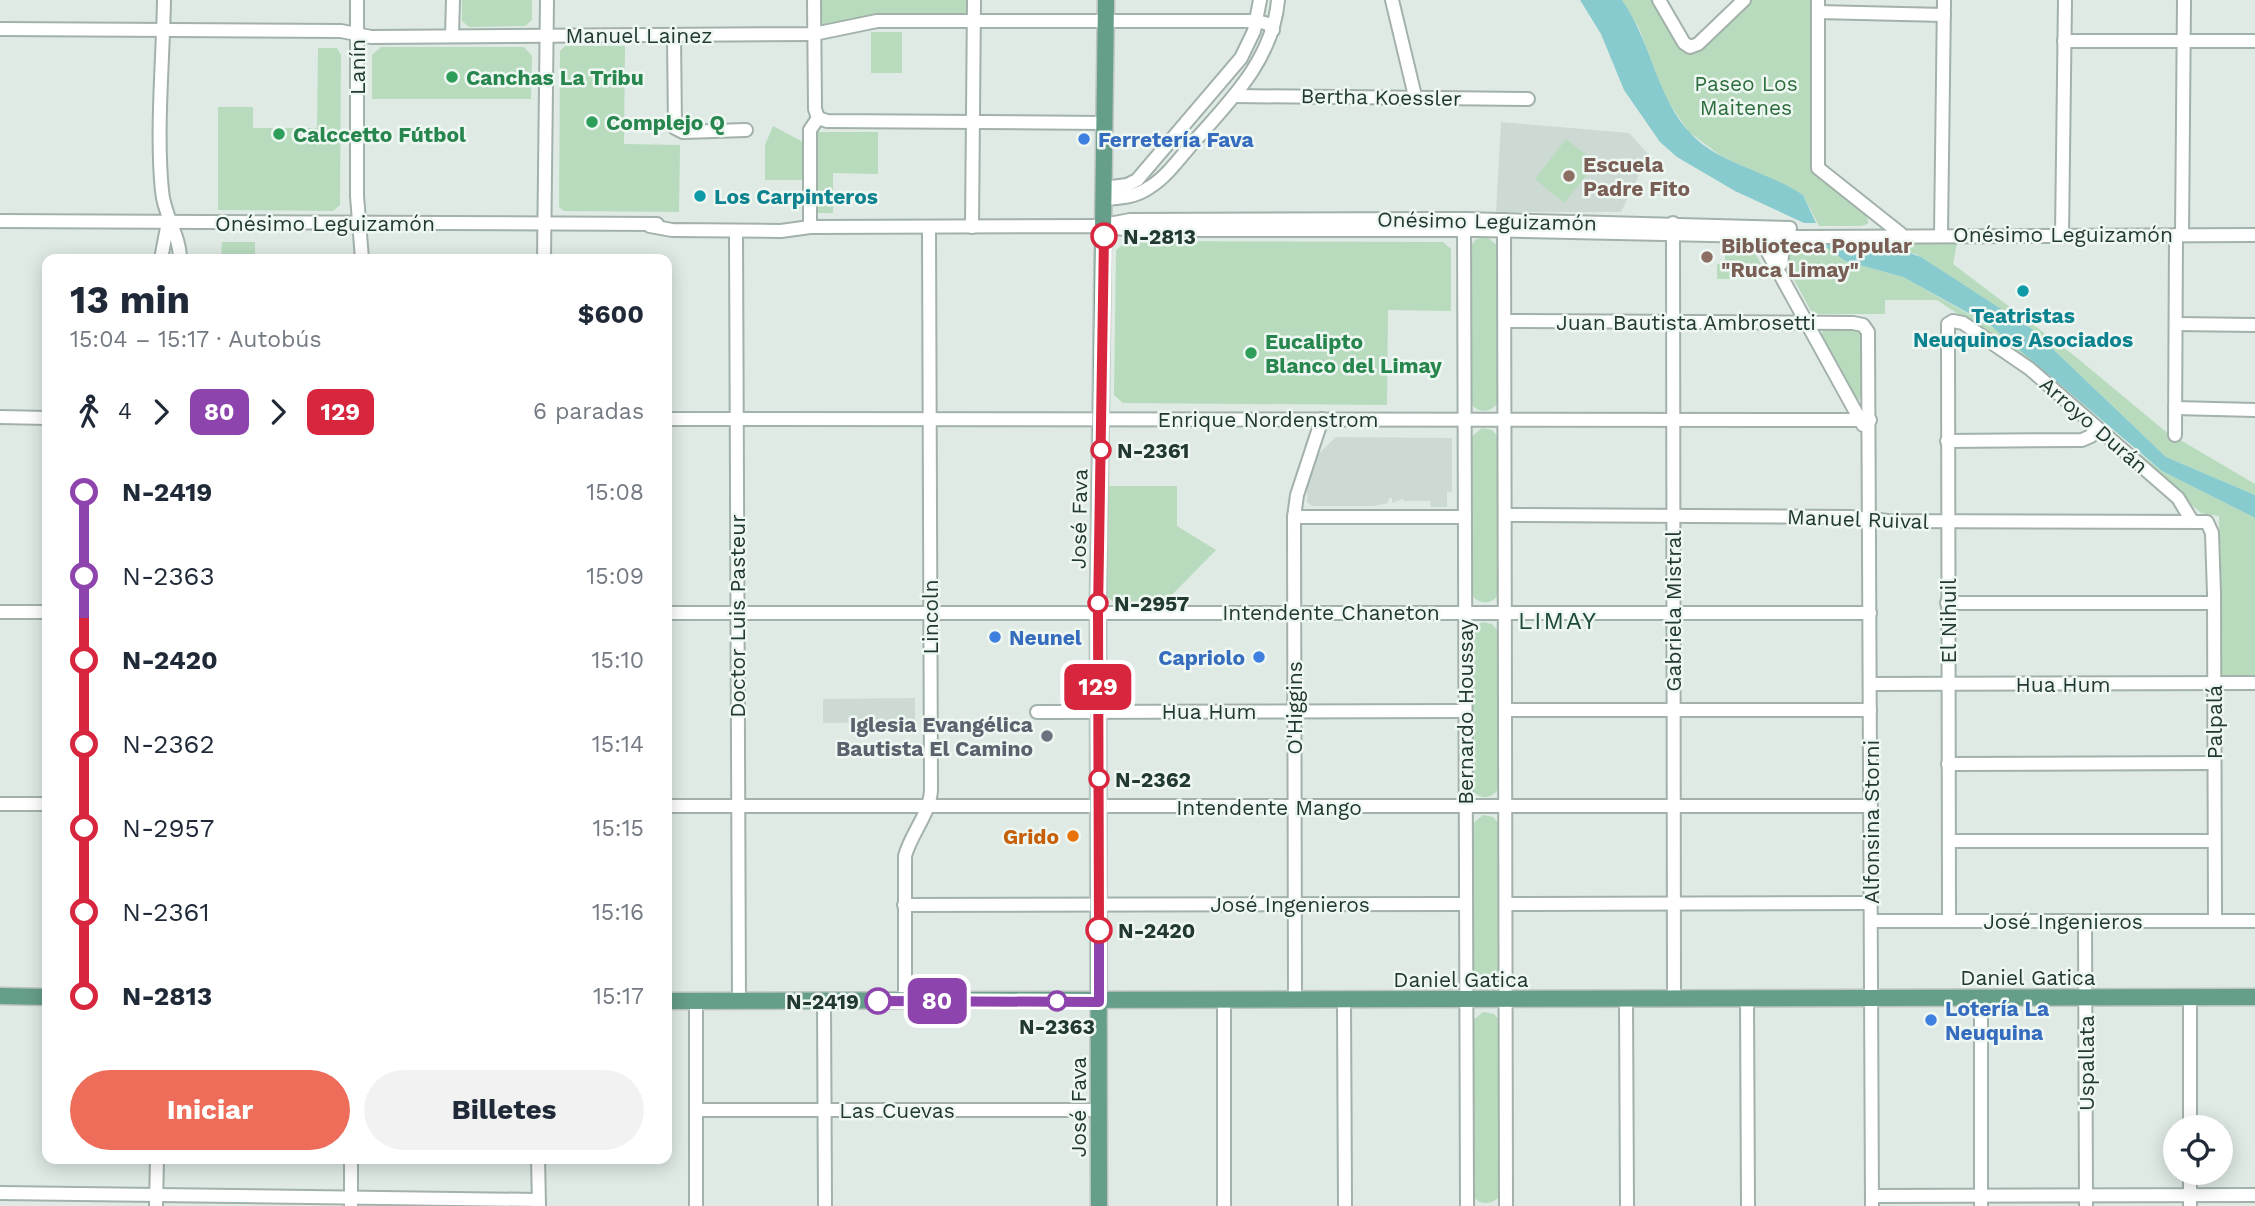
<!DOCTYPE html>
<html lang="es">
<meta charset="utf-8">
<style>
body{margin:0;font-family:"Work Sans",sans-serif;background:#f2f2f3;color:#1f2937;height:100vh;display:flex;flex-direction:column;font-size:26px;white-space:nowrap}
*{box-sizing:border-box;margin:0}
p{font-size:23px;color:#747a83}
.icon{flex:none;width:38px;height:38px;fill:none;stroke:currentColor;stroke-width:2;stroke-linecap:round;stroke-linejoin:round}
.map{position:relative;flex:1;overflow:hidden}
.side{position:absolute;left:42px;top:254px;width:630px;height:910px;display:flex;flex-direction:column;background:#fff;border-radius:14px;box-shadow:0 4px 18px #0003}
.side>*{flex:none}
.badge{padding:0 14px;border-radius:10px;font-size:24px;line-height:46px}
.controls{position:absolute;left:2163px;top:1115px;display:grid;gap:14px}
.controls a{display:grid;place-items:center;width:70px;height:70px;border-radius:50%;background:#fff;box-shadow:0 4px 18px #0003;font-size:35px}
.map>.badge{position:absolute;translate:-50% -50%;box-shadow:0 0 0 4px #fff}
.legs{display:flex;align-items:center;gap:10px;height:77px;padding:0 28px;font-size:23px}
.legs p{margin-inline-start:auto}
.summary{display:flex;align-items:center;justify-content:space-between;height:119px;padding:0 28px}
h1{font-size:38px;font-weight:700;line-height:52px}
.cta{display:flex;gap:14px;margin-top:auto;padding:14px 28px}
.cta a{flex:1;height:80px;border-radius:42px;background:#ed6d5a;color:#fff;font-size:28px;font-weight:700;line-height:80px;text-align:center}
.cta a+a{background:#f2f2f3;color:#1f2937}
ul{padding:0 28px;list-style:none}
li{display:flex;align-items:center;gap:24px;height:84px;font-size:26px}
li i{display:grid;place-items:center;width:10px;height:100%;margin:0 9px;background:currentColor}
li i::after{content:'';width:18px;height:18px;margin:-9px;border:5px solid;border-radius:50%;background:#fff}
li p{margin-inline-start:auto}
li:first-child i{background:linear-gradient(#0000 50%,currentColor 0)}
li:last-child i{background:linear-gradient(currentColor 50%,#0000 0)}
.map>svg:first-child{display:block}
</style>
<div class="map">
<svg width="2255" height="1206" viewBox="0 0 2255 1206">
<rect width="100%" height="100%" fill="#dfeae4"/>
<g fill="#cddad3">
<polygon points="1501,122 1629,133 1649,155 1621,212 1496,212"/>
<polygon points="1336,437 1452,438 1452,492 1447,492 1447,507 1431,507 1430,501 1404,501 1403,499 1392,503 1392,498 1389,498 1388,503 1374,506 1312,506 1307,502 1307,465"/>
<polygon points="915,698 915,722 823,723 823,699"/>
</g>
<g fill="#b8dbbe">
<polygon points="462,0 532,0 532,20 525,26 469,27 462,21"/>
<polygon points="819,0 968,0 966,13 962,16 820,27"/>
<polygon points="1622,0 1652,0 1681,50 1692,54 1751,0 1813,0 1811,168 1817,177 1867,213 1868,224 1861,226 1819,226 1803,195 1721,156 1689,132 1664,96 1639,28"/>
<rect x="871" y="32" width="31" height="41"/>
<polygon points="565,46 625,46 624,144 680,145 679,212 564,211 559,207 560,51"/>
<polygon points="381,47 524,47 532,56 531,99 372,99 372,55"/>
<polygon points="318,48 337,48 341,55 340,205 333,211 218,210 218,107 253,107 253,128 317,128"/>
<polygon points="773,126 805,143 805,180 765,180 765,145"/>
<polygon points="818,132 878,132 878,174 833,173 833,213 817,213 813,208 814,137"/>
<polygon points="1566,139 1597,163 1564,203 1535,179"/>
<path d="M1487 237 1499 247V401C1491 414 1477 414 1469 401L1470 247 1476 239Z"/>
<polygon points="1127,241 1443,242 1451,249 1451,311 1388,310 1387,405 1123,403 1114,395 1116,250"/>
<polygon points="1820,241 1845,261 1903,277 2002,333 2116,435 2162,471 2255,518 2255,677 2225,677 2220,672 2219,516 2201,513 2015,352 1937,300 1885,300 1885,314 1820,314 1811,311 1786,265 1786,249 1791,244"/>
<polygon points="1834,241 1957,243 1953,264 2076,357 2165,431 2255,484 2255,495 2166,457 2032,329 1916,254 1853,248"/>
<polygon points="222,242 255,242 255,259 221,259"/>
<path d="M1725 243C1756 244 1755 254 1769 279H1717V264H1725Z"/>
<polygon points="1827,329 1853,329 1861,334 1862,394 1859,400 1855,399 1821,338 1823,330"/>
<path d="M1482 428 1492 430 1499 438 1500 592C1492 606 1478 606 1470 592V438Z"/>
<polygon points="1107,486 1177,486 1177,526 1216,550 1162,605 1118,605 1107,597"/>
<path d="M1482 622 1492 624 1499 632 1500 787C1492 800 1478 801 1470 787V632Z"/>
<path d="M1483 815 1493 817 1500 825 1501 979C1493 993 1479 993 1471 979V825Z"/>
<path d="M1483 1012 1494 1014 1501 1022V1194C1493 1206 1479 1206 1471 1194V1022Z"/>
</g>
<g fill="#88cbce">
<path d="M1580 0H1622C1655 47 1656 107 1702 144 1733 167 1772 174 1803 195L1816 223H1804L1735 191 1677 157 1660 142 1624 90 1601 34Z"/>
<polygon points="1822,244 1904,251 1921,257 2032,329 2166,457 2255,495 2255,518 2162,471 1990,325 1903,277 1845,261"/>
</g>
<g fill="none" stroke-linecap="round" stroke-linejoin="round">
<g stroke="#a2b1aa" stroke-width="16">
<g id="minor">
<path d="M164 0C163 60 156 132 162 191 164 216 180 235 180 259"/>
<polyline points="357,0 357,196 362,259"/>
<polyline points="814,0 815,109 818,118"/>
<polyline points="1392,0 1415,96"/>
<polyline points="1659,0 1684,43 1690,47 1698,44 1744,0"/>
<polyline points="1818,0 1818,168 1901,234"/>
<polyline points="1818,12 1944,15"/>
<polyline points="0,29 341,31 371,37 814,34 877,21 1257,21 1268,24 1273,30"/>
<polyline points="674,35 675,128 683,132 746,130"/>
<polyline points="452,36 453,0"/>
<polyline points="2064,41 2255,41"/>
<polyline points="1234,96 1528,99"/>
<polyline points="818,118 827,121 1105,123"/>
<polyline points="1104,188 1127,185 1137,180 1241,58 1254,31 1260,0"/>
<path d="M1104 199C1121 198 1136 197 1150 187 1166 177 1179 159 1191 145 1229 102 1273 60 1278 0"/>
<polyline points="1464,219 1467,1206"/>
<polyline points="1504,220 1506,1206"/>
<polyline points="0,221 657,224"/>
<polyline points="1673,223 1674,1000"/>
<polyline points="1109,224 1130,220 1464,219 1790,228"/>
<polyline points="650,226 672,230 781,231 810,227 1104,226 1131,230 1479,230 1800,237 2255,235"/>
<polyline points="810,227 810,130 818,118"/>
<polyline points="972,227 974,0"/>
<polyline points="1755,229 1863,425"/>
<polyline points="736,231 739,1001"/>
<polyline points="1941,234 1944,0"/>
<polyline points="2062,234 2065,0"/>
<polyline points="2182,235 2184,0"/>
<polyline points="161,259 168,222"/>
<polyline points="544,259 547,0"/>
<polyline points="1781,264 1783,248 1797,237"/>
<polyline points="1505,321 1853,323 1863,325 1868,332 1872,1206"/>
<polyline points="2176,324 2255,325"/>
<polyline points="2175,408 2255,410"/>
<polyline points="0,417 47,418"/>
<polyline points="667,419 1870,420"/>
<polyline points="2175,435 2176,235"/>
<polyline points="1947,441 2082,440 2091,436 2095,428"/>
<polyline points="1505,515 1850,517 1888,521 2207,522 2212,533 2214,594 2215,921"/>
<polyline points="1294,517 1465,517"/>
<polyline points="1947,603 2214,603"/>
<polyline points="0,612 47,612"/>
<polyline points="667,613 1870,613"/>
<polyline points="1870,684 2255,683"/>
<polyline points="1505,710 1870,710"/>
<polyline points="1037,712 1465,711"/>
<polyline points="1948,764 2214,763"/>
<polyline points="0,804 47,804"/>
<polyline points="667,806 1871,806"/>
<polyline points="1949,841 2214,841"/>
<polyline points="1506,904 1871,903"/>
<polyline points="904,905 1466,904"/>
<polyline points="1871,921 2255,921"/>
<polyline points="1949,921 1948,324 1953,321 1963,323 2030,369 2178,498 2192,521"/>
<polyline points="2085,921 2086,1206"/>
<polyline points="1981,998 1981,1206"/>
<polyline points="1747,999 1748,1206"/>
<polyline points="1626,1000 1627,1206"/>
<polyline points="696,1001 696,1206"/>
<polyline points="824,1001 825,1206"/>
<path d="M905 1001V856C911 833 930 814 931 790L929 227"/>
<polyline points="1224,1001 1224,1206"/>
<polyline points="1295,1001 1294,517 1297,495 1322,419"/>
<polyline points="1344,1001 1345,1206"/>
<polyline points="696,1110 1099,1110"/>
<polyline points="2190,1127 2190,998"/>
<polyline points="538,1158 539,1206"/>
<polyline points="0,1193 538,1200"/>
<polyline points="1872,1196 2255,1195"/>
<polyline points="156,1206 157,1158"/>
<polyline points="351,1206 351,1158"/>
<polyline points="2190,1206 2190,1172"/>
</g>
</g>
<g stroke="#bcc4c1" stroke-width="19">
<g id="major">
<polyline points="0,996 47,997"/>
<polyline points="667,1001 2255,997"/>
<polyline points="1099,1206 1098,612 1106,0"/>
</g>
</g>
<use href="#minor" stroke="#fff" stroke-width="12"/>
<use href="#major" stroke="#659e89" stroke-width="16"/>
</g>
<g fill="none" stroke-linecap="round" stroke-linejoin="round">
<g stroke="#fff" stroke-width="16">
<polyline id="line-1" points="878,1001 1099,1002 1099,930"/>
</g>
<g stroke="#fff" stroke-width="16">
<polyline id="line-2" points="1099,930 1098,612 1104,236"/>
</g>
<use href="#line-1" stroke="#8e44ad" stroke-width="10"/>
<use href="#line-2" stroke="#d7263d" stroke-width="10"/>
</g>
<g fill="#2e9e5b" stroke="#eff7f2" stroke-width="2.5">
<circle cx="452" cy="77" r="7"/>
<circle cx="592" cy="122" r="7"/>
<circle cx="279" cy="134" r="7"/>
<circle cx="1251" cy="353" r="7"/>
</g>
<g fill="#3f7fe0" stroke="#eff7f2" stroke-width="2.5">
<circle cx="1084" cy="139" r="7"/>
<circle cx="995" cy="637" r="7"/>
<circle cx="1259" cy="657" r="7"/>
<circle cx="1931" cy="1020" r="7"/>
</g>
<g fill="#8d6e63" stroke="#eff7f2" stroke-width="2.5">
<circle cx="1569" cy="176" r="7"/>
<circle cx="1707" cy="257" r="7"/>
</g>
<g fill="#0f9aa8" stroke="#eff7f2" stroke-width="2.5">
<circle cx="700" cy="196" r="7"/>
<circle cx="2023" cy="291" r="7"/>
</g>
<g fill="#fff" stroke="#d7263d" stroke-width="3.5">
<circle cx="1104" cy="236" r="12"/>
<circle cx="1101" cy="450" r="9"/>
<circle cx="1098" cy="603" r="9"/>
<circle cx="1099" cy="779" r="9"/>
<circle cx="1099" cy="930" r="12"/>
</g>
<circle fill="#6b7280" stroke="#eff7f2" stroke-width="2.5" cx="1047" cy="736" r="7"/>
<circle fill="#e8710a" stroke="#eff7f2" stroke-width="2.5" cx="1073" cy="836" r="7"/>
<g fill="#fff" stroke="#8e44ad" stroke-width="3.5">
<circle cx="878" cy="1001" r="12"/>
<circle cx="1057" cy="1001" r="9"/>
</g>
<g text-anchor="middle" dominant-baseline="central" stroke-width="5" stroke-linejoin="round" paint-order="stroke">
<g font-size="21" fill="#213930" stroke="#eff7f2">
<text x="639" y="35">Manuel Lainez</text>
<text transform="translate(357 67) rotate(-90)">Lanín</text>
<text transform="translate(1381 97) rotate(1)">Bertha Koessler</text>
<text transform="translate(1487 221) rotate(1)">Onésimo Leguizamón</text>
<text x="325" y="223">Onésimo Leguizamón</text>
<text x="2063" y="234">Onésimo Leguizamón</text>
<text x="1686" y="322">Juan Bautista Ambrosetti</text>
<text x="1268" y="419">Enrique Nordenstrom</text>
<text transform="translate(2094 425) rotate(41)">Arroyo Durán</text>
<text transform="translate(1079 519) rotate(-89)">José Fava</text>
<text transform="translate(1858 519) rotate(2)">Manuel Ruival</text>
<text transform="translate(1673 611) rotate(-90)">Gabriela Mistral</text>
<text x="1331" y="612">Intendente Chaneton</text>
<text transform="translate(737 616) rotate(-90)">Doctor Luis Pasteur</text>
<text transform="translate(930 617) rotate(-90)">Lincoln</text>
<text transform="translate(1948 621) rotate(-90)">El Nihuil</text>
<text x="2063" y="684">Hua Hum</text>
<text transform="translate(1294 708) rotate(-90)">O'Higgins</text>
<text x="1209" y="711">Hua Hum</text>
<text transform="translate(1465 712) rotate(-90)">Bernardo Houssay</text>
<text transform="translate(2214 722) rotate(-90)">Palpalá</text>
<text x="1269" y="807">Intendente Mango</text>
<text transform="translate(1871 822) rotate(-90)">Alfonsina Storni</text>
<text x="1290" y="904">José Ingenieros</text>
<text x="2063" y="921">José Ingenieros</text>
<text x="2028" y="977">Daniel Gatica</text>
<text x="1461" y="979">Daniel Gatica</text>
<text transform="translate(2086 1063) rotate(-90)">Uspallata</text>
<text transform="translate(1078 1107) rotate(-90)">José Fava</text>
<text x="897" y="1110">Las Cuevas</text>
</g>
<g font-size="21" font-weight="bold" fill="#27864d" stroke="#eff7f2" text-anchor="start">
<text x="466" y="77">Canchas La Tribu</text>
<text x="606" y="122">Complejo Q</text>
<text x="293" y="134">Calccetto Fútbol</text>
<text x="1265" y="341">Eucalipto<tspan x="1265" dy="24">Blanco del Limay</tspan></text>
</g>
<g font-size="21" fill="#2d6e3e" stroke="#eff7f2">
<text x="1746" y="83">Paseo Los<tspan x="1746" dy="24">Maitenes</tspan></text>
</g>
<g font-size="21" font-weight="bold" fill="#366cbe" stroke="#eff7f2" text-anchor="start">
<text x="1098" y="139">Ferretería Fava</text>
<text x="1009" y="637">Neunel</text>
<text x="1245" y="657" text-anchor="end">Capriolo</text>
<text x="1945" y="1008">Lotería La<tspan x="1945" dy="24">Neuquina</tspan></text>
</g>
<g font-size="21" font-weight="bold" fill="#785e54" stroke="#eff7f2" text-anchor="start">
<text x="1583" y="164">Escuela<tspan x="1583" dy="24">Padre Fito</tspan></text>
<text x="1721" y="245">Biblioteca Popular<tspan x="1721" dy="24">"Ruca Limay"</tspan></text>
</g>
<g font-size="21" font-weight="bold" fill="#0d838f" stroke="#eff7f2" text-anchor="start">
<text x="714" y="196">Los Carpinteros</text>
<text x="2023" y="315" text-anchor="middle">Teatristas<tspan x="2023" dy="24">Neuquinos Asociados</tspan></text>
</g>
<g font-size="21" font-weight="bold" fill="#213930" stroke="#eff7f2" text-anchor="start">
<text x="1123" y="236">N-2813</text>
<text x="1117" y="450">N-2361</text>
<text x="1114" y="603">N-2957</text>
<text x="1115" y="779">N-2362</text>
<text x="1118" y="930">N-2420</text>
<text x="859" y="1001" text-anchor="end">N-2419</text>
<text x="1057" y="1026" text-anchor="middle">N-2363</text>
</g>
<g font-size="21" font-weight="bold" fill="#5b616d" stroke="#eff7f2" text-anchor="end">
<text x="1033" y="724">Iglesia Evangélica<tspan x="1033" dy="24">Bautista El Camino</tspan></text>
</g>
<g font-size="21" font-weight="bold" fill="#c56008" stroke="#eff7f2" text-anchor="end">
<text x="1059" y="836">Grido</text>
</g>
<g font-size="24" letter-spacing="2" fill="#1e4a3a" stroke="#eff7f2">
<text x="1558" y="621">LIMAY</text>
</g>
</g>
</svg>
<div class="controls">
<a><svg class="icon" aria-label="locate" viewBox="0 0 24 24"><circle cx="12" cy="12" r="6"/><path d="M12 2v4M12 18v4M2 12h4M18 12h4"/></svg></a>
</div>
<b class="badge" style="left:937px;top:1001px;background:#8e44ad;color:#fff">80</b>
<b class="badge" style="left:1098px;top:687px;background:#d7263d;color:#fff">129</b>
<section class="side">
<div class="summary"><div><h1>13 min</h1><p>15:04 – 15:17 · Autobús</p></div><b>$600</b></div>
<div class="legs"><svg class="icon" aria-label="walk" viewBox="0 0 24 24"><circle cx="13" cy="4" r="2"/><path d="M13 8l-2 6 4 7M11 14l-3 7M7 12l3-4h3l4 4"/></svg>4<svg class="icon" aria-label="forward" viewBox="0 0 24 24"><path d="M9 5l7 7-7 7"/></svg><b class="badge" style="background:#8e44ad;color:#fff">80</b><svg class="icon" aria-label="forward" viewBox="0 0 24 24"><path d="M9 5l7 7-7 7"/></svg><b class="badge" style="background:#d7263d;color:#fff">129</b><p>6 paradas</p></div>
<ul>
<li><i style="color:#8e44ad"></i><b>N-2419</b><p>15:08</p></li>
<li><i style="color:#8e44ad"></i><span>N-2363</span><p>15:09</p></li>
<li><i style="color:#d7263d"></i><b>N-2420</b><p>15:10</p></li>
<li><i style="color:#d7263d"></i><span>N-2362</span><p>15:14</p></li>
<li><i style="color:#d7263d"></i><span>N-2957</span><p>15:15</p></li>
<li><i style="color:#d7263d"></i><span>N-2361</span><p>15:16</p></li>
<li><i style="color:#d7263d"></i><b>N-2813</b><p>15:17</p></li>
</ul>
<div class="cta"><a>Iniciar</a><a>Billetes</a></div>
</section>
</div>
